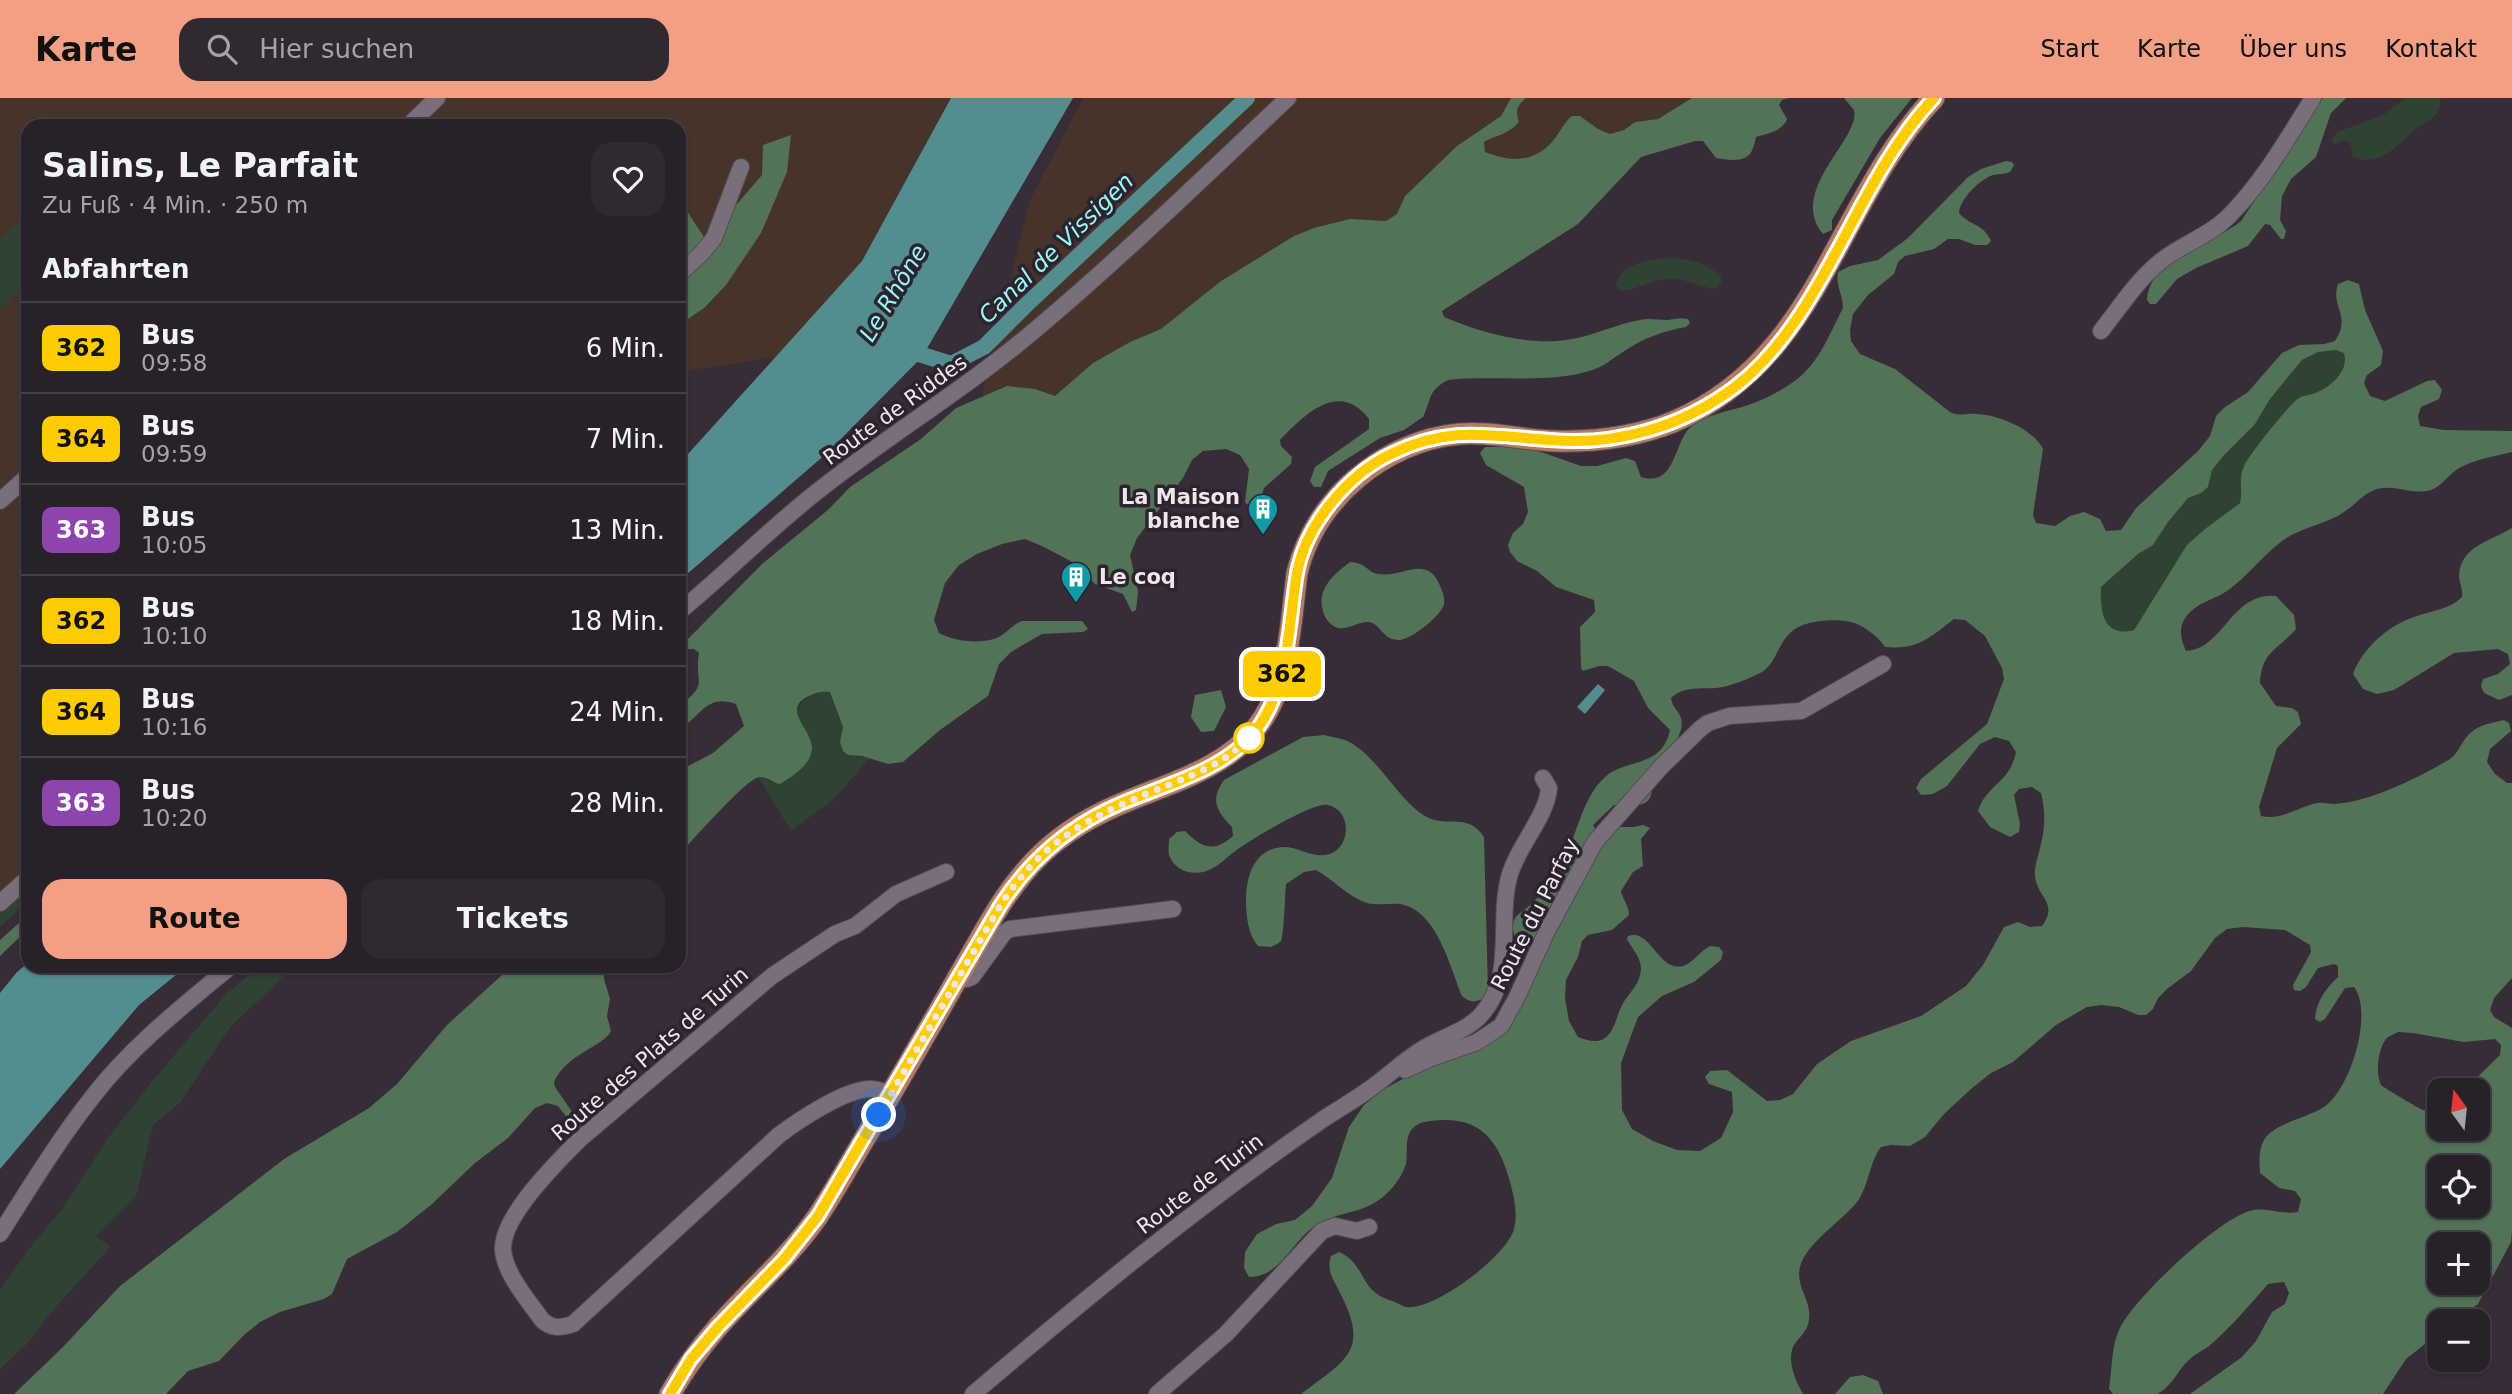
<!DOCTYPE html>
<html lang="de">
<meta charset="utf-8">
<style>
body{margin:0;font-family:"DejaVu Sans",sans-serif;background:#312932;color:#f1f3f6;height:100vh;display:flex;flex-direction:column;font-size:26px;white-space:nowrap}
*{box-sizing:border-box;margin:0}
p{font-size:23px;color:#a5a3a8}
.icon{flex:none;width:38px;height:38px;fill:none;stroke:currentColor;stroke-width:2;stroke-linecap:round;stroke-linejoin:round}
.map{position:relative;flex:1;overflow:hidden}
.details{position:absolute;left:21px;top:21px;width:665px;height:854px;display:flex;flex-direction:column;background:#29212a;border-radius:21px;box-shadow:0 2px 5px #0004,0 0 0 2px #453e47}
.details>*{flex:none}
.badge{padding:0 14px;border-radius:10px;font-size:24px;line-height:46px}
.needle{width:46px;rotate:345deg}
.fabs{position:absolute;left:2427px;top:980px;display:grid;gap:14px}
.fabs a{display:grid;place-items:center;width:63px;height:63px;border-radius:14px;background:#29212a;box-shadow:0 2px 5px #0004,0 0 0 2px #453e47;font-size:35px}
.you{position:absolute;width:35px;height:35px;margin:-18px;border:5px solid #fff;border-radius:50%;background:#1a73e8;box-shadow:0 0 0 10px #1a73e833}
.map>.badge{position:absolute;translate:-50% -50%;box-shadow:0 0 0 4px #fff}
h2{padding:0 21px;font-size:26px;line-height:63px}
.round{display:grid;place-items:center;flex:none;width:74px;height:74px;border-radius:21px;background:#312932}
.head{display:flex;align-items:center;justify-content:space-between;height:119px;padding:0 21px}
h1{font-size:33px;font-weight:700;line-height:52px}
.button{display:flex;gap:14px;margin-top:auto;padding:14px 21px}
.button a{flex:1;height:80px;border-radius:21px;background:#f39f85;color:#111;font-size:28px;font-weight:700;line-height:80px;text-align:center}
.button a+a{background:#312932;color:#f1f3f6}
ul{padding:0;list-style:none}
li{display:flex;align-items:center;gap:21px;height:91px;padding:0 21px;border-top:2px solid #453e47}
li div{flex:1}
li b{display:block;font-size:26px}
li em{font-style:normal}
li .badge{min-width:77px;font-weight:700;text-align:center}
header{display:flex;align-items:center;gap:42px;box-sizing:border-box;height:98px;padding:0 35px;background:#f39f85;color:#111}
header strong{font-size:33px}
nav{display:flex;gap:38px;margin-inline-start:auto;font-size:24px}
.search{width:490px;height:63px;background:#312932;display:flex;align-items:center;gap:18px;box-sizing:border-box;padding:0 24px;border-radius:21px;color:#a5a3a8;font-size:26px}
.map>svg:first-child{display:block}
</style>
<header>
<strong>Karte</strong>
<div class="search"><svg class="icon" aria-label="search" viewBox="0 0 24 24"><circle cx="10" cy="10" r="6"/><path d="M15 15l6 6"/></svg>Hier suchen</div>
<nav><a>Start</a><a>Karte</a><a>Über uns</a><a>Kontakt</a></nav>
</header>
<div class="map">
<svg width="2512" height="1296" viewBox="0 0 2512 1296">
<rect width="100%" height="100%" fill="#372c38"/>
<g fill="#46342b">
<polygon points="0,0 951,0 862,163 777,259 679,274 679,28 28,28 28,775 0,800"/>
<polygon points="1083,0 1511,0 1501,18 1457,48 1405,98 1397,116 1386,123 1376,122 1314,130 1294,138 1221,183 1161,231 1130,244 1093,265 1055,298 1035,291 982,298 1030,102"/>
<polygon points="1526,0 1692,0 1658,21 1635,24 1624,32 1610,36 1598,31 1580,18 1566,23 1552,44 1536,58 1522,62 1502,60 1485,55 1484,45 1498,36 1511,33 1517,8"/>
</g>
<g fill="#2e4331">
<path d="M2405 0H2441C2438 24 2430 19 2415 32 2396 48 2380 70 2353 59L2350 44 2345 42 2334 46 2331 42 2337 34 2383 17Z"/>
<polygon points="28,115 28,186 0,211 0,140"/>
<path d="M1673 160C1692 162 1708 165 1721 179V185L1716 191C1700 190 1687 180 1671 181 1652 181 1638 192 1620 193L1616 186C1623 163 1653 161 1673 160Z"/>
<path d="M2336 252 2344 254C2349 273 2331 289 2315 295 2310 297 2304 297 2299 300 2292 304 2247 359 2244 368 2238 380 2244 393 2240 405L2205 431 2168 477 2134 532C2103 540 2100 513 2101 489L2138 456 2153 447 2168 424 2188 400 2201 395 2208 389 2212 372 2225 356 2255 326 2270 301 2302 262 2318 254Z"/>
<path d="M820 593 830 594 843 629 840 644 848 657 870 660 834 701 791 733 758 679H764L770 684 813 647C798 619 785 609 820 593Z"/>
<polygon points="28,784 28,803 0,829 0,809"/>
<polygon points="260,868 296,868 231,928 180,1005 153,1027 136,1099 96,1139 111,1148 47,1219 25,1248 0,1271 0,1191 28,1152 62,1111 108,1040 149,987 227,895"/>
</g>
<g fill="#527356" fill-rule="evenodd">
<path d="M1511 0H1526C1517 8 1515 12 1519 24 1509 36 1497 37 1484 44L1485 54C1510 64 1533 65 1552 44 1559 36 1563 25 1572 18H1580L1598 31 1610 36 1624 32 1635 24 1658 21 1692 0H1789L1782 2 1779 7 1787 21C1783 33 1767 36 1756 39 1755 42 1755 46 1753 50 1748 66 1729 62 1716 60L1703 43H1695L1641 59 1578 126 1442 213 1444 219C1482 235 1531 249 1572 241 1595 237 1617 226 1640 222 1649 220 1657 222 1667 222 1674 221 1680 219 1688 221L1690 225 1686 229C1665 233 1645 239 1626 252 1613 260 1604 269 1589 273 1547 286 1492 277 1448 282 1427 293 1432 301 1423 319L1404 332 1380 340 1328 373 1321 389H1314L1310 383 1315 369 1369 331V321C1339 282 1305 316 1280 342L1281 348 1292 359 1291 366 1264 390 1260 404 1249 408 1245 404 1249 371 1240 357 1226 351 1203 353 1192 362 1183 380 1137 440 1130 457 1138 494 1136 512 1132 514 1123 496 1095 486 1076 466 1044 449 1025 441 1002 446 977 456 959 467 945 485 934 522 939 535C954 543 977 546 994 541 1005 538 1011 527 1022 523H1082L1088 531 1083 534 1042 536 1011 554 999 566 988 598 940 632 903 664 888 666 862 658 848 657 843 653 840 644 843 629 830 594C821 593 817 594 809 598 780 611 813 633 812 650 812 666 792 679 780 686 774 685 765 678 759 679 745 682 692 743 679 757V673L713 655 744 628 736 606C705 595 700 621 679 631V608C710 585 694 586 699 555L694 551H686L685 544 762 466 829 411 850 389 921 341 956 310 1007 288 1035 291 1055 298 1093 265 1130 244 1161 231 1221 183 1294 138 1314 130 1350 121 1386 123 1397 116 1405 98 1457 48 1501 18Z"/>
<path d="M1844 0H1912L1880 40 1832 122V132L1823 136C1787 92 1861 41 1854 12Z"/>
<path d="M2323 0H2346L2331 15 2316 59 2291 81 2282 98 2280 122 2286 133 2284 141H2281L2270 127 2265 126 2248 148 2196 170 2177 181 2156 206H2150L2147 202C2149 160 2214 145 2241 123Z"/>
<polygon points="791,37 787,74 761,135 726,187 704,210 685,223 679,215 679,101 706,142 762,77 763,47"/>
<path d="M2006 63 2012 64 2014 67 2010 74C2004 76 1998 76 1993 77 1979 82 1960 101 1959 115 1970 128 1983 125 1991 143L1987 147H1975L1959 141H1948L1934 151 1905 158 1898 164 1894 176 1868 197 1853 216 1850 232 1851 243 1860 256 1895 271 1950 314C1960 319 1966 315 1977 316 1999 317 2033 331 2043 351L2033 417 2036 425 2055 428 2070 418 2084 414 2100 421 2106 433 2121 432 2136 410 2198 353 2210 338 2216 318 2225 309 2248 294 2282 255 2299 247 2324 246 2335 243C2352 217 2330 209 2338 186L2348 182 2359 186 2365 212 2383 253 2381 267 2367 277 2364 285 2370 298 2385 303 2427 283 2435 282 2442 292 2439 301 2421 309 2418 318 2420 328 2444 332 2512 333V354C2495 358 2477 361 2461 369 2449 375 2441 391 2427 393 2409 396 2392 385 2374 392 2362 397 2355 407 2344 414 2325 427 2301 429 2282 443 2262 458 2247 479 2227 493 2212 503 2194 505 2184 522 2178 532 2182 544 2186 553 2224 551 2231 494 2276 498L2294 517 2296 531C2277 553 2262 553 2260 585L2276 608 2292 610 2298 614 2301 626 2277 650 2259 709 2261 718C2282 723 2299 708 2318 705 2323 704 2329 706 2335 706 2372 703 2418 680 2450 661 2456 657 2459 650 2463 644 2473 628 2486 626 2504 622L2509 625 2511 633 2490 651 2487 664 2495 676 2507 685H2512V880L2494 900 2490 912 2494 919 2512 930V1133L2511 1144 2478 1206 2455 1223H2440L2439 1235 2406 1261 2383 1296H2190L2242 1259 2256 1243 2272 1214 2285 1206 2289 1195 2284 1184 2268 1186C2249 1208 2230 1230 2208 1249 2202 1253 2195 1256 2190 1261 2178 1271 2173 1288 2157 1296H2113L2109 1291C2112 1273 2111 1249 2119 1232 2132 1202 2218 1121 2250 1113 2266 1108 2281 1117 2298 1114L2301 1101 2295 1093 2279 1090 2260 1075C2259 1061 2258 1045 2270 1035 2285 1023 2308 1019 2324 1009 2350 992 2374 915 2354 889L2345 890 2325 921 2320 924 2315 921C2316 904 2326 890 2338 879V868L2334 866 2318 870 2306 889 2300 893 2294 892 2293 887 2311 854 2310 847 2285 832 2243 829 2227 831 2215 840 2191 873 2167 891 2158 900 2153 911 2146 917H2138L2119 909 2101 907 2087 909 2056 927 2013 964 1991 975 1972 990 1944 1016 1925 1039 1910 1048 1891 1047 1881 1049C1869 1065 1869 1088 1857 1104 1843 1122 1806 1145 1800 1169 1795 1188 1812 1203 1809 1221 1808 1234 1798 1239 1793 1249 1787 1265 1796 1283 1803 1296H1301C1351 1259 1370 1251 1337 1189 1331 1178 1327 1170 1331 1158L1339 1154C1361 1163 1361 1185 1377 1196 1381 1199 1387 1201 1392 1203 1396 1204 1402 1208 1406 1209 1434 1213 1507 1158 1514 1131 1518 1115 1514 1099 1510 1084 1500 1047 1484 1021 1443 1022 1433 1023 1421 1022 1413 1030 1404 1039 1408 1054 1406 1066 1404 1073 1398 1083 1393 1089 1368 1118 1346 1110 1318 1126 1292 1141 1282 1179 1249 1179L1244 1170 1245 1154 1257 1136 1276 1126 1295 1122 1312 1108 1332 1080 1349 1029 1364 1007 1384 991 1433 965 1491 927 1532 882 1536 867C1528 857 1511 841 1513 827 1514 816 1523 814 1530 807 1542 797 1551 783 1559 770 1577 742 1580 702 1605 679 1625 660 1662 671 1670 632L1648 610 1634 583 1608 568H1599L1583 573 1581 570 1580 529 1595 514 1594 502 1556 489 1537 473 1517 463 1510 454 1508 447 1513 435 1523 426 1528 414 1524 389 1486 367 1480 355 1485 349H1527L1581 368H1597L1626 360 1635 363 1641 379C1677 390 1673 342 1692 328 1707 316 1730 313 1748 307 1765 302 1791 288 1804 275 1821 259 1832 231 1843 210 1843 198 1835 185 1838 174L1850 168 1878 162 1908 140 1968 79 1981 71ZM2336 252 2344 255C2349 273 2331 289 2315 295 2310 297 2304 297 2299 300 2291 304 2247 359 2244 368 2238 380 2243 393 2240 405L2205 431 2187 447 2134 532C2103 540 2100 513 2101 489L2138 456 2153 447 2168 424 2188 400 2201 395 2208 389 2212 372 2225 356 2255 326 2270 301 2302 262 2318 254ZM1954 521 1965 522 1985 538 2002 570 2004 581 1987 626 1921 681 1916 690 1921 697 1933 696 1947 688 1980 646 1995 639 2009 643 2016 654C2010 685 1986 687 1978 713L1990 729 2010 739 2019 734 2020 726 2014 697 2019 691 2032 689 2041 695C2046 715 2045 731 2040 750 2038 759 2034 769 2035 778 2037 800 2059 804 2042 828L2030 829 2018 824 2004 829 1983 867 1966 888 1921 918 1851 943 1817 966 1793 996 1780 1002 1767 1003 1727 972 1710 973 1705 979 1709 986 1732 994 1733 1014 1721 1040 1700 1053 1677 1052 1653 1043 1632 1031 1622 1012 1621 965 1638 919 1662 898 1694 884 1721 862 1723 854 1719 849 1710 848C1700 853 1693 865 1683 868 1658 874 1651 830 1628 838L1627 841C1632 851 1641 859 1641 871 1640 886 1630 894 1623 905 1617 916 1615 933 1605 940 1596 946 1587 942 1578 939L1569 923 1565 900 1566 882 1578 859 1582 843 1588 837 1612 832 1629 817C1629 807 1623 803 1621 793L1633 774 1643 768 1641 741 1650 730 1643 727 1634 729H1619L1598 736 1593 727 1614 707C1645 709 1656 709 1651 674 1662 660 1686 640 1681 620 1679 613 1672 609 1671 600 1683 588 1701 591 1716 590 1729 589 1751 580 1762 574 1776 565 1778 546 1790 535 1802 522 1834 520 1851 524 1863 527 1879 539 1885 549 1918 552 1929 540 1954 521ZM2398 934 2413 935 2464 944 2495 941 2501 947 2500 957 2464 992H2478V1031H2440L2439 1010C2434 1012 2429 1013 2423 1012 2421 1012 2383 989 2381 987 2375 975 2378 948 2388 939 2391 937 2395 936 2398 934ZM2440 1069H2478V1108H2440ZM2440 1146H2478V1185H2440Z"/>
<path d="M2512 430V597L2499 602 2484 595 2481 588 2483 581 2498 576 2510 566 2508 556 2498 551 2454 555 2394 592 2377 596 2363 591 2353 576C2363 549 2390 526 2417 518 2434 512 2450 511 2462 499 2463 491 2459 484 2459 477 2461 448 2491 443 2512 430Z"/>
<path d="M1350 464C1367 465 1367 474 1378 476 1403 480 1428 454 1441 490 1443 495 1445 501 1444 506 1442 517 1412 541 1400 542 1383 543 1381 526 1369 524 1358 523 1349 532 1338 530 1331 528 1326 522 1324 516 1315 492 1333 477 1350 464Z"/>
<polygon points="1221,592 1226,609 1214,633 1201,634 1191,619 1195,597"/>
<path d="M1324 637C1331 639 1339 640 1345 642 1376 655 1397 701 1425 718 1446 731 1467 713 1484 739L1488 892 1485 899C1476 905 1470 905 1462 898 1450 869 1437 812 1400 806 1389 805 1378 808 1367 805 1348 799 1334 782 1316 772L1304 774 1286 786C1285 796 1284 838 1281 843 1278 846 1274 847 1271 849L1258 848C1248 837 1246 817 1246 803 1246 778 1254 750 1284 749 1298 749 1311 759 1325 757 1347 754 1352 725 1338 712 1334 709 1328 706 1323 707 1306 709 1249 742 1234 754 1227 759 1221 766 1213 770 1198 779 1176 776 1169 757 1168 753 1169 746 1169 741L1177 734 1185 733C1202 750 1214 755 1233 738L1232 729C1216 713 1210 702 1224 682L1303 639Z"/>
<polygon points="28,817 28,831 0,858 0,842"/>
<path d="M512 868H610L604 874V881L610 901 607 918 611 933C603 949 566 956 554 984L555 989 581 1027 579 1035 558 1008 547 1005 535 1010 508 1040 475 1065 432 1106 397 1134 347 1161 332 1196 324 1201 280 1214 260 1224 244 1237 219 1263 188 1273 166 1296H14L62 1250 120 1188 284 1061 369 1010 397 986 447 927Z"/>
<polygon points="1863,1277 1878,1283 1883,1296 1835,1296 1850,1279"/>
</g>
<g fill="#538d8e">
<polygon points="951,0 1073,0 922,259 827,355 679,483 679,366 862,163"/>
<polygon points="1598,586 1605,592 1585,616 1577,609"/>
<polygon points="28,865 28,868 187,868 139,907 0,1071 0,895 17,874"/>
</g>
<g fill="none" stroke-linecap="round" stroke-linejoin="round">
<polyline stroke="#538d8e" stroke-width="16" points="903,251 951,266 984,249 1024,209 1247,0"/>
<g stroke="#544c56" stroke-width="18">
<g id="minor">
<polyline points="408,28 437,0"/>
<polyline points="679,176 702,155 714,140 741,69"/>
<path d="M2101 233C2120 209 2137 182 2161 163 2182 146 2209 138 2228 119 2262 85 2288 40 2313 0"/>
<polyline points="0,403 28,378"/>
<path d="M679 514C728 474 772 428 823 389 892 335 968 289 1035 232 1123 158 1205 78 1288 0"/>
<polyline points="0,805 28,780"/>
<polyline points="960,878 967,881 972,879 1004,835 1010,831 1173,811"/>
<polyline points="1405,972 1429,961 1477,944 1501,928 1517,899 1546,835 1595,744 1661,669 1700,631 1708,625 1729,618 1801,613 1883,566"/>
<path d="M891 996C884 994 877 990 869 991 844 992 799 1022 779 1037L573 1226C560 1230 552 1231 542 1222 528 1202 505 1176 503 1152 501 1119 557 1064 579 1042L772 878 835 836 855 828 896 796 946 774"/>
<path d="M0 1136C30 1089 59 1041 94 997 132 948 183 908 231 868"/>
<path d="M973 1296C1086 1200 1200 1106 1322 1022 1338 1011 1355 1002 1371 990 1388 978 1403 963 1421 952 1439 940 1465 934 1480 918 1517 879 1496 822 1510 776 1518 748 1547 718 1549 690L1543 680"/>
<polyline points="1157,1296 1226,1236 1322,1133 1335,1128 1357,1133 1369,1129"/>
</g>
</g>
<g stroke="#544c56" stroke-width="23">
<path id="major" d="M670 1296C684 1272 699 1251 717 1230 750 1192 789 1160 818 1118 836 1091 851 1063 868 1035 898 984 928 933 957 881 978 846 996 808 1023 776 1044 750 1072 729 1103 714 1170 681 1249 672 1277 592 1290 555 1292 514 1297 475 1315 401 1384 343 1459 336 1491 333 1523 342 1554 343 1594 344 1636 339 1673 324 1821 261 1834 106 1934 0"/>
</g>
<use href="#minor" stroke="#7a6e7b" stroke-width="16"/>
<use href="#major" stroke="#b47a62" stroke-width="21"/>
</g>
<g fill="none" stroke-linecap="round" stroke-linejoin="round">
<g stroke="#fff" stroke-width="16">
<path id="line" d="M670 1296 691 1261 718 1229 784 1161 818 1118 1000 808C1030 761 1070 727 1122 705 1167 686 1226 672 1257 631 1290 586 1288 528 1297 475 1306 427 1347 377 1391 356 1448 327 1490 338 1550 342 1616 348 1682 329 1735 289 1825 220 1855 83 1934 0"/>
</g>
<use href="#line" stroke="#fc0" stroke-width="10"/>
<path stroke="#eee7ee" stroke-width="7" stroke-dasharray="0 12.6" d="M879 1017 1000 808C1040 745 1088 719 1156 692 1188 679 1225 666 1249 640"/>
</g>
<defs>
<g id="building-pin" transform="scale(1.575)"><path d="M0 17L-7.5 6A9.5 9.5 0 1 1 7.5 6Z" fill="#0f9aa8" stroke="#2d232e"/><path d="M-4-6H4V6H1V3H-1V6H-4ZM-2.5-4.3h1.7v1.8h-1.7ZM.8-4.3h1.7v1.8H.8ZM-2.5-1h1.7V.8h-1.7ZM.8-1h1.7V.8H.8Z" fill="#fff"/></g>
</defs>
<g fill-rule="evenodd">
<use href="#building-pin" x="1263" y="411"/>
<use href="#building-pin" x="1076" y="479"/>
</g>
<circle fill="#fff" stroke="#fc0" stroke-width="3.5" cx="1249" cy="640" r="14"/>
<g text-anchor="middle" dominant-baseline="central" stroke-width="7" stroke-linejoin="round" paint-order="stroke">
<g font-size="21" fill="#eee7ee" stroke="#2d232e">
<text transform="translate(895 312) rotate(-36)">Route de Riddes</text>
<text transform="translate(1535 816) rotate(-63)">Route du Parfay</text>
<text transform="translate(650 956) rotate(-41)">Route des Plats de Turin</text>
<text transform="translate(1200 1086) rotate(-37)">Route de Turin</text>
</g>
<g font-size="21" font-weight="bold" fill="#eee7ee" stroke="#2d232e" text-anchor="end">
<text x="1240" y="399">La Maison<tspan x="1240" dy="24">blanche</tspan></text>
<text x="1099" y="479" text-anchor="start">Le coq</text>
</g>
<g font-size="23" font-style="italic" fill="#98f7f9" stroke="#2d232e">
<text transform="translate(1056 150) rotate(-44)">Canal de Vissigen</text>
<text transform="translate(893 195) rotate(-59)">Le Rhône</text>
</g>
</g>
</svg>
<div class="fabs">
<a><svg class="needle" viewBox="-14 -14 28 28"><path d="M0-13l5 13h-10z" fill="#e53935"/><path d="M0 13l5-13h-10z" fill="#a5a3a8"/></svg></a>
<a><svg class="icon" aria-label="locate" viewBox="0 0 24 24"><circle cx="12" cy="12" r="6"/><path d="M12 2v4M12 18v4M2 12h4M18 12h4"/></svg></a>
<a>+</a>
<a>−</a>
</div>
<div class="you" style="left:879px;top:1017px"></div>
<b class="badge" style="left:1282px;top:576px;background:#fc0;color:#111">362</b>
<section class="details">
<div class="head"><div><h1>Salins, Le Parfait</h1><p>Zu Fuß · 4 Min. · 250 m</p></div><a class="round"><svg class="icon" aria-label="heart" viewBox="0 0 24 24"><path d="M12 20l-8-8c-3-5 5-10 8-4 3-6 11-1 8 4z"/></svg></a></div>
<h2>Abfahrten</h2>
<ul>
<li><span class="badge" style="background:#fc0;color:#111">362</span><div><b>Bus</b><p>09:58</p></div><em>6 Min.</em></li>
<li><span class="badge" style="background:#fc0;color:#111">364</span><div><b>Bus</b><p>09:59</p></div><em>7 Min.</em></li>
<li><span class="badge" style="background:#8e44ad;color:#fff">363</span><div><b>Bus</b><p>10:05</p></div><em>13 Min.</em></li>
<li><span class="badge" style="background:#fc0;color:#111">362</span><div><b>Bus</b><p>10:10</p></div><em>18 Min.</em></li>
<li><span class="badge" style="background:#fc0;color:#111">364</span><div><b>Bus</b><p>10:16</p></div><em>24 Min.</em></li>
<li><span class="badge" style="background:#8e44ad;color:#fff">363</span><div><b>Bus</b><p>10:20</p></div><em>28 Min.</em></li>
</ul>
<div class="button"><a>Route</a><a>Tickets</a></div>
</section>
</div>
